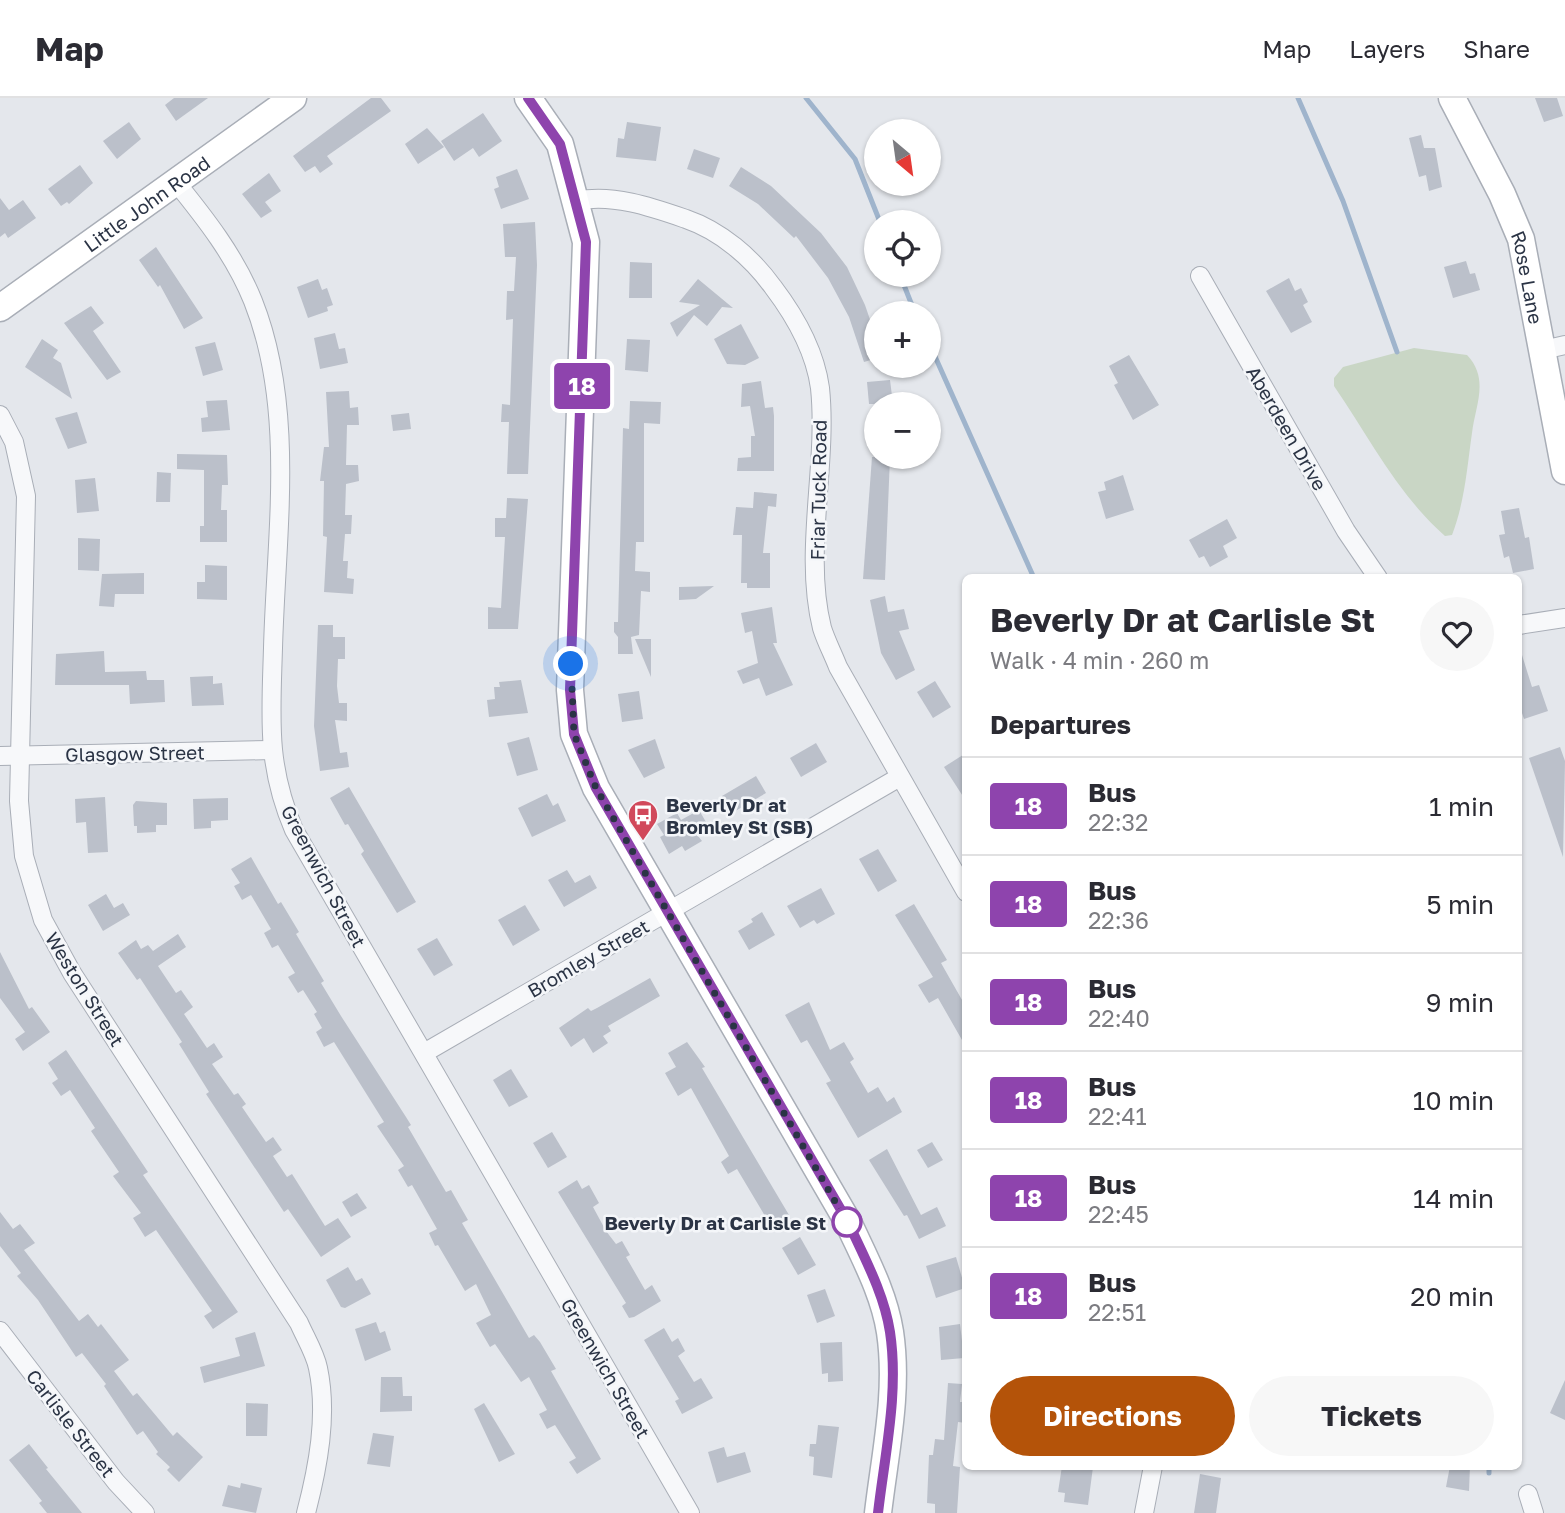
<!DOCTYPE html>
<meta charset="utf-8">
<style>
body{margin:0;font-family:"Golos Text",sans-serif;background:#f7f7f7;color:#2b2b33;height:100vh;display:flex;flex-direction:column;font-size:26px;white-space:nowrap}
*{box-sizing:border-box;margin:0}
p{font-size:23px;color:#7c7c81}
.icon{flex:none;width:38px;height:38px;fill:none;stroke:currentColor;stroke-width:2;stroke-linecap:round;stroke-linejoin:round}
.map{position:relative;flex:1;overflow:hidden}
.panel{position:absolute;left:962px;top:476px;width:560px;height:896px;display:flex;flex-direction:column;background:#fff;border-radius:10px;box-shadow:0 2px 5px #0004}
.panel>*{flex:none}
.badge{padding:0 14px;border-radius:5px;font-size:24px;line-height:46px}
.needle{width:46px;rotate:151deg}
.tools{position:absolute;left:864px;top:21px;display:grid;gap:14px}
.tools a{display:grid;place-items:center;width:77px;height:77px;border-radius:50%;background:#fff;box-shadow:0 2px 5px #0004;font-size:35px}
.you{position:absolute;width:35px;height:35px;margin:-18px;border:5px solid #fff;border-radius:50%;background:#1a73e8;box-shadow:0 0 0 10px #1a73e833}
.map>.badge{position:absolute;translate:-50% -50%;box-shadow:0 0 0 4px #fff}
h2{padding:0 28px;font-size:26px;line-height:63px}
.round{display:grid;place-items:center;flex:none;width:74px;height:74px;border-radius:37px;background:#f7f7f7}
.overview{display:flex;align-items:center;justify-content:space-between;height:119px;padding:0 28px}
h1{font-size:33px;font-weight:700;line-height:52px}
.button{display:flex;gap:14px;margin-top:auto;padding:14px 28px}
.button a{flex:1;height:80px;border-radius:42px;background:#b45309;color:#fff;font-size:28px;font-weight:700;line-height:80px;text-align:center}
.button a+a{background:#f7f7f7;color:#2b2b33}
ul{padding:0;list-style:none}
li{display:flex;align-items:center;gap:21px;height:98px;padding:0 28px;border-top:2px solid #e1e1e2}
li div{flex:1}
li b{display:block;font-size:26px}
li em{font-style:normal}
li .badge{min-width:77px;font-weight:700;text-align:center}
header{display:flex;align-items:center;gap:42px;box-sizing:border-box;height:98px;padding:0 35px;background:#fff;border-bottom:2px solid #e1e1e2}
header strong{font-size:33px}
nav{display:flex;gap:38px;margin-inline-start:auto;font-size:24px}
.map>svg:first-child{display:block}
</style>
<header>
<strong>Map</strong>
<nav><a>Map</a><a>Layers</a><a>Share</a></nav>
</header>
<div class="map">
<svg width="1565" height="1415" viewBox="0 0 1565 1415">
<rect width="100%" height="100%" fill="#e4e7ec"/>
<path fill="#c9d6c5" d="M1414 250 1467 257C1490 281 1475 308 1472 335 1467 370 1465 403 1452 437L1445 438C1398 397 1369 339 1334 288V280L1343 269Z"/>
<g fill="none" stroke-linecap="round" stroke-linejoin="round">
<g stroke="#9fb4cc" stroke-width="5">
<polyline points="806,0 855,61 880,124"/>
<polyline points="1298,0 1343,103 1397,254"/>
<polyline points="900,177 915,215"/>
<polyline points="929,245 1034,480"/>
<polyline points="1489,1368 1489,1375"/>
</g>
</g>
<g fill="#bbc0ca">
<polygon points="174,0 208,0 176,23 165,7"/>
<polygon points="371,0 381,0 391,13 327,58 333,66 320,75 315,68 305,74 293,58"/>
<polygon points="1535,0 1557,0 1563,18 1544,24"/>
<polygon points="483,15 502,43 479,59 473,50 454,63 441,43"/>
<polygon points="129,24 141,41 117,61 103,43"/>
<polygon points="627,24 661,29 656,63 616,59 618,40 624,41"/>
<polygon points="427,30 444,49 418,66 405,46"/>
<polygon points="1421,37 1424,50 1435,50 1442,89 1429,93 1426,77 1419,79 1409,40"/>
<polygon points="694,51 720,60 713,80 687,71"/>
<polygon points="80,67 93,85 69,106 67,104 61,108 48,91"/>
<polygon points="741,69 771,88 821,135 847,169 865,207 877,242 877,260 864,264 849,219 828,180 796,138 794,140 758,106 729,88"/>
<polygon points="517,71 529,101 501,111 494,91 499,89 496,79"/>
<polygon points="269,75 281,93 265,104 272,113 261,120 242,96"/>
<polygon points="0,100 9,112 23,102 36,120 8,140 5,135 0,139"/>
<polygon points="535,124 537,167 528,376 507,376 509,324 501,324 502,306 510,307 513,221 506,222 507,193 514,193 516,159 505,159 503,126"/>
<polygon points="156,149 203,220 184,231 160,187 158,189 139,162"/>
<polygon points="1466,163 1470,176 1475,175 1480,192 1453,200 1444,169"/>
<polygon points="630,164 652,165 652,200 629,200"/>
<polygon points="1289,180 1295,193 1301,190 1308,204 1303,207 1312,224 1291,235 1266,193"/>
<polygon points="318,181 322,192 327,190 333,207 327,209 328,213 308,220 297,189"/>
<polygon points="698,181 733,210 722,209 707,228 694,217 677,239 670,225 700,207 679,204"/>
<polygon points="91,208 104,225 93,233 121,274 107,282 64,225"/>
<polygon points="741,226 759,260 745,267 727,266 714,241"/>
<polygon points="335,235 339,251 345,250 348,265 320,271 314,240"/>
<polygon points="42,241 58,252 53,260 61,265 72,301 25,269"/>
<polygon points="627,241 650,242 648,274 625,272"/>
<polygon points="215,244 223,272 203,278 195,249"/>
<polygon points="1129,257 1159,307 1133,322 1114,287 1118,285 1109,268"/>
<polygon points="890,282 893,306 869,306 867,284"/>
<polygon points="761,283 765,310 773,309 774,318 774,373 737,373 738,360 751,359 751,338 755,338 750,308 741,309 742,286"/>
<polygon points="349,293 350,310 358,309 359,327 347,327 346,367 358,367 359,383 346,386 345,417 352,417 351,436 345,436 343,463 348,463 347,480 354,481 353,496 324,494 327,439 323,438 324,383 320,383 324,349 329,349 326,294"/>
<polygon points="227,302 230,332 202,334 201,320 208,319 206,303"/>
<polygon points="630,303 661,304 660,326 644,325 644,444 636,444 635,473 650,474 650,494 641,493 639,537 631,539 633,556 618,556 618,539 614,534 614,524 618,524 623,330 629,331"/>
<polygon points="77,314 87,345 68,351 55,320"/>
<polygon points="409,315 411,331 393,333 391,317"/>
<polygon points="177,356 227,357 228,387 222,387 221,412 227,412 227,444 200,444 200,428 204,428 204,372 177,371"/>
<polygon points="872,359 890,359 885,482 863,481"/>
<polygon points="157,374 171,375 170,404 156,404"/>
<polygon points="1123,377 1134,412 1106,421 1098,394 1106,392 1104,384"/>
<polygon points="95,380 99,413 77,415 75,382"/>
<polygon points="754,394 777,396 776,409 768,408 763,455 770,455 770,490 747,490 747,485 741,485 742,437 733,437 736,409 753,410"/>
<polygon points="507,400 528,401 518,531 488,531 488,509 501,510 505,439 495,439 495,420 506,420"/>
<polygon points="1519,410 1525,440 1529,439 1534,471 1513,475 1509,458 1504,460 1499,437 1505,436 1501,413"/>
<polygon points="1227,421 1237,440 1223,448 1228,459 1210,469 1204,458 1199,460 1189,442"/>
<polygon points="78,440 100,441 99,473 78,472"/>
<polygon points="205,467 227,468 227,502 197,501 197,484 205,484"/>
<polygon points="144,475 144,496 115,496 114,509 99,508 102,476"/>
<polygon points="714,488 696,501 679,502 679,489"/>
<polygon points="885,498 888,514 904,511 909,531 899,533 915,572 896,582 881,555 870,502"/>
<polygon points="772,509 777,545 773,545 793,587 766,598 759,580 743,586 737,573 758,565 752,533 745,535 741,515"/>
<polygon points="318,527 333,527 333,539 345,539 345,561 338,561 337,588 339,605 347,605 347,623 335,622 340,655 347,654 349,669 320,673 314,628"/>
<polygon points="635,541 651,541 651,579"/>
<polygon points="104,553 105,574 146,573 147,582 164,582 165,604 130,606 129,587 55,587 56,556"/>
<polygon points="1519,557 1522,557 1532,589 1539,587 1548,613 1524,621 1519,606"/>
<polygon points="213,578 213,586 222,585 224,607 192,608 190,579"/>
<polygon points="521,582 528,615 489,619 487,602 495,601 494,589 500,589 499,584"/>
<polygon points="935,583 951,609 933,620 917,594"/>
<polygon points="639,593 643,621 622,624 618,596"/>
<polygon points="529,639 538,672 517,678 507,645"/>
<polygon points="655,641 665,670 644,680 628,652"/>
<polygon points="816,645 827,664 801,679 790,660"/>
<polygon points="1560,649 1565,663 1563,759 1529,660"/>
<polygon points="966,655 966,703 944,669"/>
<polygon points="756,678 766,695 732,715 722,698"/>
<polygon points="349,689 416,804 397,815 361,756 364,753 348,726 345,727 330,700"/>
<polygon points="547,696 553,708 558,705 566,723 532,739 518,710"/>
<polygon points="105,699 108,754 88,755 86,724 76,725 75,701"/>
<polygon points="228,700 228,722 211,723 211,730 194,731 193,701"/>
<polygon points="136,703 167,705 167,727 156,727 156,734 137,735 137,728 134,728 133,707"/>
<polygon points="699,712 710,731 698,738 702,743 685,753 682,748 669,756 660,739 664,737 657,726 677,715 681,722"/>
<polygon points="878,751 897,783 878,794 859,761"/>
<polygon points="251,759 278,806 281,804 299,834 296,836 324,883 321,885 341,918 406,1019 411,1027 408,1029 446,1094 451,1092 468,1122 462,1125 529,1240 534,1237 540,1244 556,1271 551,1273 601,1361 577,1376 569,1364 576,1360 555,1327 547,1331 539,1316 547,1312 529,1279 521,1284 495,1246 490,1249 476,1225 491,1217 476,1186 465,1193 438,1147 435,1148 429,1135 437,1131 412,1087 408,1089 398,1072 404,1068 377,1028 384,1024 334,944 324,949 316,934 322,930 314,916 317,914 303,892 298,895 288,879 295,875 278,847 272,850 264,835 271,831 251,797 242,802 234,788 240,785 231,771"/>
<polygon points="567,772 575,785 590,777 597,790 564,809 548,782"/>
<polygon points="821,790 835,816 817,826 814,822 800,830 787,808"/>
<polygon points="106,796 114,810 123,805 130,817 103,833 88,807"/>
<polygon points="914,806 947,862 941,865 966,909 966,949 938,900 929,905 918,887 933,879 895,817"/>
<polygon points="525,807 540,832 513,848 498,822"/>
<polygon points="762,814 775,837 749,852 738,833 753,824 751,821"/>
<polygon points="178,836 186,849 158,868 176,895 181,892 193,909 184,916 207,950 214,945 223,959 212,966 234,997 238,995 246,1006 242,1009 266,1044 273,1039 282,1052 273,1058 287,1079 292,1076 325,1128 338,1120 351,1139 321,1159 288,1111 284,1114 206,996 209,994 179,946 182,944 140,880 137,882 118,855 136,842 141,851 148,847 153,853"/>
<polygon points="437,840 453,867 434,878 417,851"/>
<polygon points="0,854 29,911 32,909 50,934 23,953 15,941 25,934 0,900"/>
<polygon points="650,880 660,898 608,928 611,933 603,938 608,945 593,955 584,940 571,949 559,930 588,910 591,913 597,910"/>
<polygon points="809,904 830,952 844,944 854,961 850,964 868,995 878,989 887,1004 894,999 902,1014 858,1040 826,985 831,983 807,942 801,945 785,917"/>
<polygon points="687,944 705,969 702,970 789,1117 771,1128 737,1071 728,1076 721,1064 729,1058 691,990 678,998 665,975 676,969 668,955"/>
<polygon points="66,952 148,1074 143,1077 238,1214 213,1231 204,1218 212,1213 156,1132 145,1139 133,1120 141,1115 113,1078 119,1074 91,1033 95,1030 70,992 61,998 52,985 58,981 48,965"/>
<polygon points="511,971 528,999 509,1009 493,982"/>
<polygon points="552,1034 567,1059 548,1070 533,1045"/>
<polygon points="932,1044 943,1062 928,1070 917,1052"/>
<polygon points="887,1051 921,1117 937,1109 946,1128 919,1141 907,1117 904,1118 869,1062"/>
<polygon points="577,1082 582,1091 589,1087 599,1105 593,1109 606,1133 616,1146 622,1143 630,1157 626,1159 645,1192 652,1187 661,1203 634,1219 629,1220 622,1208 626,1205 558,1094"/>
<polygon points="357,1095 367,1110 351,1119 342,1104"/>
<polygon points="0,1114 13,1131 20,1126 35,1145 24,1152 79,1223 88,1216 98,1229 101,1226 129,1262 114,1273 133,1298 137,1295 173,1338 177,1334 203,1359 179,1384 167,1372 170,1369 156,1356 158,1354 143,1333 137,1337 104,1288 106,1286 82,1255 76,1259 38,1202 17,1178 21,1175 0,1148"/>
<polygon points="800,1139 816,1167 798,1177 782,1150"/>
<polygon points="956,1159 965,1190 936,1200 926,1168"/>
<polygon points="348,1169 356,1183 362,1180 371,1196 345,1210 341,1209 326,1182"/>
<polygon points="825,1191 835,1218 817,1225 807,1197"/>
<polygon points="376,1224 380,1235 385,1233 391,1252 365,1263 355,1231"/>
<polygon points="960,1226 964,1260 941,1262 939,1229"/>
<polygon points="664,1230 672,1244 678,1240 685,1253 678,1258 694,1284 701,1280 713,1300 682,1316 675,1303 679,1301 644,1242"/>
<polygon points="255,1234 265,1268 204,1285 200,1269 240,1258 235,1240"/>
<polygon points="842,1244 843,1283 828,1284 828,1275 822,1276 820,1245"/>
<polygon points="381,1279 402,1279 403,1298 412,1298 412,1313 380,1314"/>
<polygon points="1565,1282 1565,1322 1550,1315"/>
<polygon points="948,1285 962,1286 960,1304 966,1304 966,1325 958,1324 953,1368 960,1369 957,1415 935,1415 935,1406 927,1405 929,1357 933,1357 935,1341 944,1342"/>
<polygon points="246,1305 268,1306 267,1338 246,1338"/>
<polygon points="484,1305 515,1356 499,1364 474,1311"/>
<polygon points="818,1327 839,1329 832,1380 813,1377 814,1359 809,1358 810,1346 816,1346"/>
<polygon points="373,1335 394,1338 390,1369 367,1366"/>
<polygon points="29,1346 48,1370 46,1371 82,1415 47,1415 39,1405 42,1403 9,1362"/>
<polygon points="724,1349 727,1359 745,1354 751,1374 717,1385 708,1354"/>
<polygon points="1062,1368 1093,1369 1088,1407 1064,1404 1065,1395 1058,1394"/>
<polygon points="1450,1368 1470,1368 1469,1393 1446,1389"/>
<polygon points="1200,1376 1221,1380 1216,1415 1194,1415"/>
<polygon points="241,1385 262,1390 256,1415 222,1408 228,1387 240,1390"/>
</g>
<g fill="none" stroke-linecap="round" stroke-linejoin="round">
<g stroke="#a9aeb7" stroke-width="20">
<g id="street">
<path d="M175 83C205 120 235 158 253 203 296 311 276 436 273 550 271 619 266 667 294 732L690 1415"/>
<path d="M577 103C612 95 654 110 686 121 721 133 752 160 773 189 795 218 815 253 820 290 828 367 803 454 822 530 826 543 833 556 838 569L966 794"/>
<polyline points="1200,178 1346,433 1378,480"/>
<polyline points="1543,252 1565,247"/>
<path d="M0 317 14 344 26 398 19 703 24 758 43 822 72 875 299 1225C305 1239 315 1255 318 1270 328 1317 318 1369 306 1415"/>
<polyline points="1519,527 1565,520"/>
<polyline points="0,658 271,652"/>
<polyline points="424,955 898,680"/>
<polyline points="0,1233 116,1384 145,1415"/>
<polyline points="1528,1396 1534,1415"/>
<polyline points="1144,1415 1153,1368"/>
</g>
</g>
<g stroke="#a9aeb7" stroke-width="29">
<g id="secondary">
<path d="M528 0 560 46 586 144 570 592 574 636 596 690 848 1124C864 1159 884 1195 890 1234 899 1294 885 1355 878 1415"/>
<path id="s1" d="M1452 0 1502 96 1521 141 1565 373"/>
<path id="s2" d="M0 210 293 0"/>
</g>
</g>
<use href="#street" stroke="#f7f8fa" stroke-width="18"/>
<use href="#secondary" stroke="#fff" stroke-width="26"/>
</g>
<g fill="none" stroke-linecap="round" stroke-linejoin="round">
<g stroke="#fff" stroke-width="16">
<path id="line" d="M528 0 560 46 586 144 570 592 574 636 596 690 848 1124C864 1159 884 1195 890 1234 899 1294 885 1355 878 1415"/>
</g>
<use href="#line" stroke="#8e44ad" stroke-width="10"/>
<polyline stroke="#2b3445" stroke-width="7" stroke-dasharray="0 12.6" points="571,566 574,636 596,690 847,1124"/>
</g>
<defs>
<g id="bus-pin" transform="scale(1.575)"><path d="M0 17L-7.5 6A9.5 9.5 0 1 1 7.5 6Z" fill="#d1495b" stroke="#f4f6f9"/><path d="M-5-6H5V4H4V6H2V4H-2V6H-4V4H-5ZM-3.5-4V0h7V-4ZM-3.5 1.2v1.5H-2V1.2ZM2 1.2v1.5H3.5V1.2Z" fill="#fff"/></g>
</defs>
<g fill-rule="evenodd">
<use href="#bus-pin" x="643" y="717"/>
</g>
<circle fill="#fff" stroke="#8e44ad" stroke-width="3.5" cx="847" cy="1124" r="14"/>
<g text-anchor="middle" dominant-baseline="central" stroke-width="5" stroke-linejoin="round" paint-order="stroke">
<g font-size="19" fill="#2b3445" stroke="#f4f6f9">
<text stroke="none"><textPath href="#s2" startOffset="180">Little John Road</textPath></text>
<text stroke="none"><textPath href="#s1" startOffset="196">Rose Lane</textPath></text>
<text transform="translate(1287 330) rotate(60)">Aberdeen Drive</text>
<text transform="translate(818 392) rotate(-89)">Friar Tuck Road</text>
<text transform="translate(135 655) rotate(-1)">Glasgow Street</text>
<text transform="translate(324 778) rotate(62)">Greenwich Street</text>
<text transform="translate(588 860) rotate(-30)">Bromley Street</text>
<text transform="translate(85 891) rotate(58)">Weston Street</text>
<text transform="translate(606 1270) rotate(60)">Greenwich Street</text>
<text transform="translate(71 1325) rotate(52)">Carlisle Street</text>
</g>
<g font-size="19" font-weight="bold" fill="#2b3445" stroke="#f4f6f9" text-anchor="start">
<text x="666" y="706">Beverly Dr at<tspan x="666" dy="22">Bromley St (SB)</tspan></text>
</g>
<g font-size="19" font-weight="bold" fill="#2b3445" stroke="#f4f6f9" text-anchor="end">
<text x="826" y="1124">Beverly Dr at Carlisle St</text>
</g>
</g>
</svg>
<div class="tools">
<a><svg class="needle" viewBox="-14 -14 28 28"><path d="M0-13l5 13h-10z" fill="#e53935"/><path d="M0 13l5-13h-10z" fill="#7c7c81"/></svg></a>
<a><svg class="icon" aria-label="locate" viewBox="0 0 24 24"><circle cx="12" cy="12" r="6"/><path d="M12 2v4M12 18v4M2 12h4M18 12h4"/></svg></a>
<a>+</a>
<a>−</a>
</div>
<div class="you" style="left:571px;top:566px"></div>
<b class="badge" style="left:582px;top:288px;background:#8e44ad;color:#fff">18</b>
<section class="panel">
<div class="overview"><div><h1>Beverly Dr at Carlisle St</h1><p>Walk · 4 min · 260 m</p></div><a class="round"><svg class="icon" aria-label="heart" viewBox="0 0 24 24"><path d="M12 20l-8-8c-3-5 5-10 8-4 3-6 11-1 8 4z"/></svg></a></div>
<h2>Departures</h2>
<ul>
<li><span class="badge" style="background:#8e44ad;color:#fff">18</span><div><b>Bus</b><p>22:32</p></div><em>1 min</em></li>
<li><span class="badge" style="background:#8e44ad;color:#fff">18</span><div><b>Bus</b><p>22:36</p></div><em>5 min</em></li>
<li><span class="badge" style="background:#8e44ad;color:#fff">18</span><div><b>Bus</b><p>22:40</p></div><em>9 min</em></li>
<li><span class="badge" style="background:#8e44ad;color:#fff">18</span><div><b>Bus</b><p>22:41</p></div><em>10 min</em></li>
<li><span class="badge" style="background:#8e44ad;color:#fff">18</span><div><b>Bus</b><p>22:45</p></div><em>14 min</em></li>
<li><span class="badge" style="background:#8e44ad;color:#fff">18</span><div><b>Bus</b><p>22:51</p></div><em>20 min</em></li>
</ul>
<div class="button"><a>Directions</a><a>Tickets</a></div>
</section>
</div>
